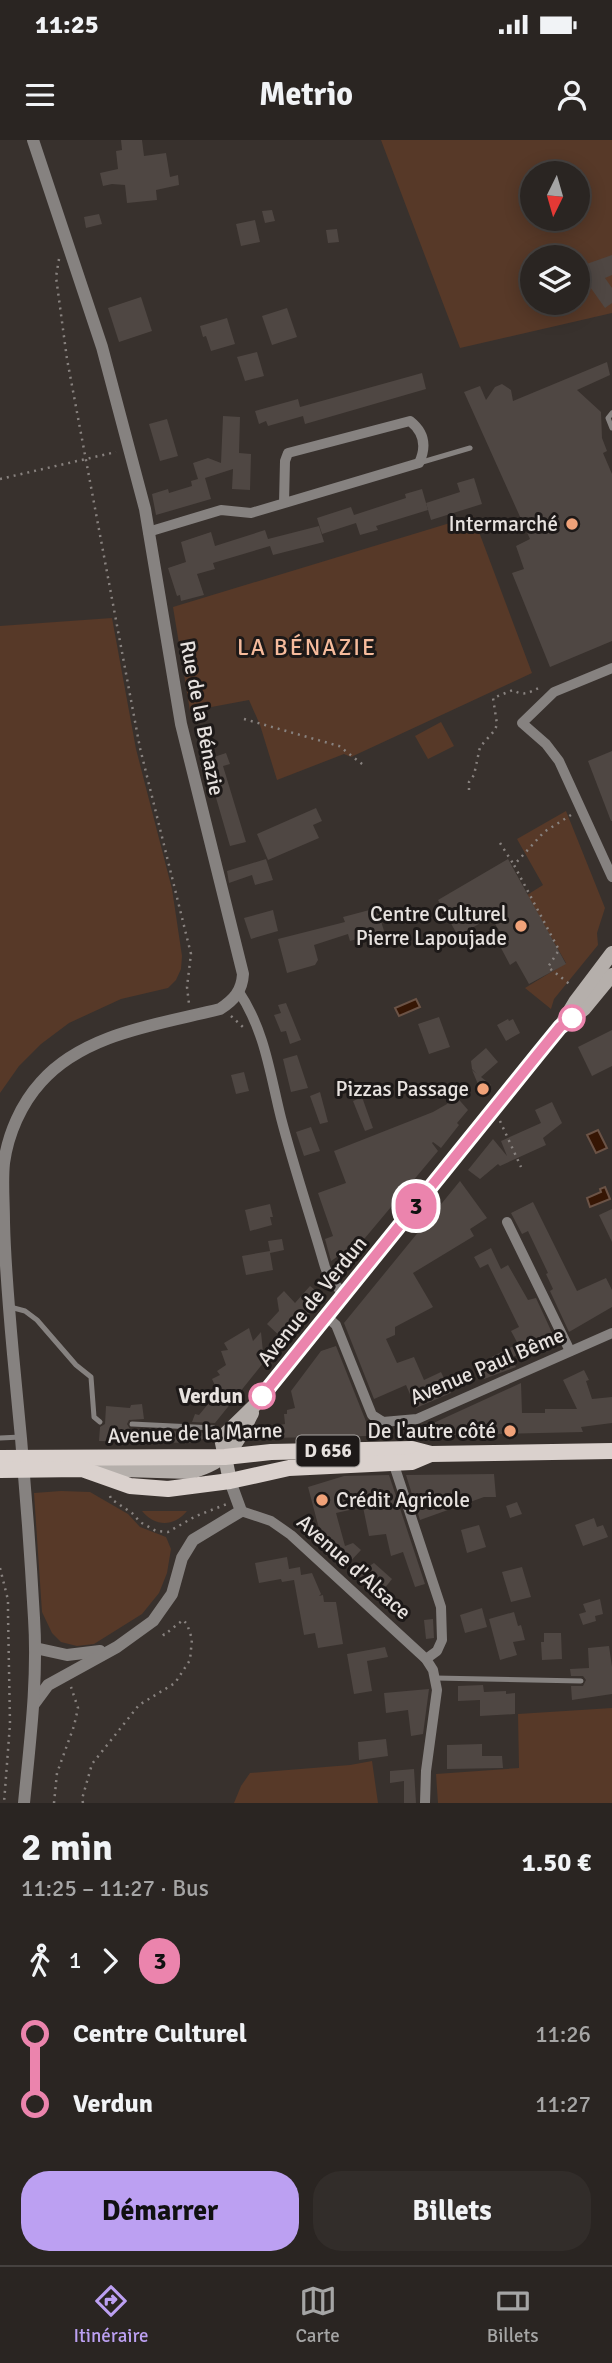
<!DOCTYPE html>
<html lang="fr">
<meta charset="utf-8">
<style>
body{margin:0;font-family:Signika,sans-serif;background:#322d2a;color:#f1f3f6;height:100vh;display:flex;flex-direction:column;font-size:26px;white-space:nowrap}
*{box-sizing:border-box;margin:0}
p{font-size:23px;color:#a5a5a5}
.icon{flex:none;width:38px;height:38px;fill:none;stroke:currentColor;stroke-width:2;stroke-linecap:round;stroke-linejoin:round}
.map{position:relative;height:1663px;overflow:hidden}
.side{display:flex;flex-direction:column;background:#2a2522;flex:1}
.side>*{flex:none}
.badge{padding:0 14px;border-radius:23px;font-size:24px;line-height:46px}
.needle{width:46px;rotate:185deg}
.buttons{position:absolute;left:520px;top:21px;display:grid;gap:14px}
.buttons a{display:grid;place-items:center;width:70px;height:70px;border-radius:50%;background:#2a2522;box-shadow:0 4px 18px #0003,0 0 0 2px #464240;font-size:35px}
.map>.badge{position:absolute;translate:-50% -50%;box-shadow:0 0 0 4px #fff}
.legs{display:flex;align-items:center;gap:10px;height:77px;padding:0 21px;font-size:23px}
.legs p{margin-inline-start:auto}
.head{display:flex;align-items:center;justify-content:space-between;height:119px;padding:0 21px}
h1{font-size:38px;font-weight:700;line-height:52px}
.action{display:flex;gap:14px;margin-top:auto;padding:14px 21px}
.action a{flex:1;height:80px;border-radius:28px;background:#bca0f2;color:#111;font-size:28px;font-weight:700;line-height:80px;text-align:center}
.action a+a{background:#322d2a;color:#f1f3f6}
ul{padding:0 21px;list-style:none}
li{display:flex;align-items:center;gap:24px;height:70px;font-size:26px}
li i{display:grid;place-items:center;width:10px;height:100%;margin:0 9px;background:currentColor}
li i::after{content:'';width:18px;height:18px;margin:-9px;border:5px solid;border-radius:50%;background:#2a2522}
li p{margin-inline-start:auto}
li:first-child i{background:linear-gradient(#0000 50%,currentColor 0)}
li:last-child i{background:linear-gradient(currentColor 50%,#0000 0)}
.status{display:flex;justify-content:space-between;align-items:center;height:49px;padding:0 35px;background:#2a2522;direction:ltr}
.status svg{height:19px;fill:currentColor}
header{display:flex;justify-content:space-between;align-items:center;height:91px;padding:0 21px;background:#2a2522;font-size:32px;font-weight:700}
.tab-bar{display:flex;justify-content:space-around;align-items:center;height:98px;border-top:2px solid #464240;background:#2a2522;font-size:19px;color:#a5a5a5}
.tab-bar a{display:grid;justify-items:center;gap:4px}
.tab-bar .active{color:#bca0f2}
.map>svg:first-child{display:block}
</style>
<div class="status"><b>11:25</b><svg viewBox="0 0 49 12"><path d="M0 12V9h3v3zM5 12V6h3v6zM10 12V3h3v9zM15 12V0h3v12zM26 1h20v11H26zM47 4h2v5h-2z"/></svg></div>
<header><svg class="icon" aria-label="menu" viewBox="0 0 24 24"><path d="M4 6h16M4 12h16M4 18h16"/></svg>Metrio<svg class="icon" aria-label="person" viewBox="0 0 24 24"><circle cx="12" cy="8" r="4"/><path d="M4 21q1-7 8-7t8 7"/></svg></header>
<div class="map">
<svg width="612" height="1663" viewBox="0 0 612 1663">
<rect width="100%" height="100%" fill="#38312d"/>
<g fill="#573928" fill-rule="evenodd">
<path d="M381 0H612V173L460 208ZM532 33H578V79H532ZM532 117H578V163H532Z"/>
<polygon points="473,376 532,533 351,617 344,614 277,640 260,585 249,560 190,571 173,467"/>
<polygon points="112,478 136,609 172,749 182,816 181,829 176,840 168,848 121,859 69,883 41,904 19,926 0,953 0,486"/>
<polygon points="441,582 454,606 428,619 415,596"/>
<polygon points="566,671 605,768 597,793 598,805 554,859 551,869 525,848 566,823 527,755 543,745 517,699"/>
<polygon points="61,1351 90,1352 128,1374 140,1387 166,1397 171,1409 167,1433 159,1453 142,1474 94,1504 77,1506 61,1502 52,1493 42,1472 34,1353"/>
<path d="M142 1371H187C174 1387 155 1387 142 1371Z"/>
<polygon points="612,1568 612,1663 438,1663 436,1634 519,1628 518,1574"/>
<polygon points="372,1621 378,1663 234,1663 241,1646 250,1633 350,1625"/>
</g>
<g fill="#361604" stroke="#6b5346" stroke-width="2">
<polygon points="416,859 420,867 399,876 395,868"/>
<polygon points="598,990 607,1008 596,1013 587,995"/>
<polygon points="605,1047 610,1059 590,1067 587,1058 601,1052 600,1049"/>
</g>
<g fill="#4f4743">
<polygon points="121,0 142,0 144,16 166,13 170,37 178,35 179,45 156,50 157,60 127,63 125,45 112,44 103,46 100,33 118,29 116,11 122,10"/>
<polygon points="272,70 275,81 265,83 262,71"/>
<polygon points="99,74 102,84 86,88 84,77"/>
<polygon points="255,80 260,102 241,106 236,84"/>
<polygon points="337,89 339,102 328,103 326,90"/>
<polygon points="612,115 612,135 605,138 612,148 612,163 605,168 588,144 578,147 578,127"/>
<polygon points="141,157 152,191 119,202 108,168"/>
<polygon points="287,168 297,197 272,205 262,176"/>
<polygon points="227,178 235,204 211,211 206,196 203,197 200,186"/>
<polygon points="257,212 264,236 245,241 237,217"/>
<polygon points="607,222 610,235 577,250 601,272 602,298 607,311 603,313 612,334 612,501 550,527 512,433 524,429 516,406 530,399 464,252 480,246 486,260 495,247 502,244 511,250 513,261"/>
<polygon points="422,233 426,249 305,284 303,276 268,286 266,281 259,284 255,271 298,259 300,267"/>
<polygon points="223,276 240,277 239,313 251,314 250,350 232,349 233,329 205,338 211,359 156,375 152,354 168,349 169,353 192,346 191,341 198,339 193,323 208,318 221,323"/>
<polygon points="167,279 178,316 160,321 149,284"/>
<polygon points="474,338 482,364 431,380 426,363 460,352 457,343"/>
<polygon points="422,349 428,370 376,386 378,390 360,395 356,383 322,394 317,378 351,367 354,375 406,358 405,354"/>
<polygon points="319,386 324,402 273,415 270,406 213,423 215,429 197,434 204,455 181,461 180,455 177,456 168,428 186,422 181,402 211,392 215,406 265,390 268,399"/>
<polygon points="612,611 612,681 611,681 588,621"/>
<polygon points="226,613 230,624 223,626 246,702 230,706 208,630 202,631 200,625 206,623 205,620"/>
<polygon points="316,668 322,681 313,685 319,698 268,720 257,694"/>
<polygon points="266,719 273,740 255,745 252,735 229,743 227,731"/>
<polygon points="508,719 566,824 529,844 516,821 510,825 501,808 507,804 491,777 458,796 438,760"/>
<polygon points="377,768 384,791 350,801 348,794 314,805 318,820 315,825 287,833 278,799 345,782 343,777"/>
<polygon points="273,770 278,791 251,799 244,778"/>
<polygon points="286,863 301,900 290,904 286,891 281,892 274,875 281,873 278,865"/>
<polygon points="439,877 450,907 429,914 418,884"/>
<polygon points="508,879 509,881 513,879 520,893 506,901 497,885"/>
<polygon points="612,890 612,926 592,936 578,907"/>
<polygon points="486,908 498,922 481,937 491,945 483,956 472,930 477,934 472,929 471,921"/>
<polygon points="297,915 308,948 291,952 283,919"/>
<polygon points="244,932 249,951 236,954 231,935"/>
<polygon points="320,952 328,982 320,984 310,956"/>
<polygon points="454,954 468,970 457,983 459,985 441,1008 433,1002 432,1003 438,1011 365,1098 331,1121 325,1099 333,1096 318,1053 346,1043 334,1011 433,972 447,964"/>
<polygon points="362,957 373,988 365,991 353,961"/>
<polygon points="552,962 562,983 543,998 546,1005 500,1026 498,1024 480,1039 468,1030 493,999 507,1016 501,1001 541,983 535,970"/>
<polygon points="311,987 320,1011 304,1016 296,992"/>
<polygon points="460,1041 487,1078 470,1089 474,1096 413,1133 433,1167 395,1187 395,1195 386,1199 397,1223 414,1217 424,1240 441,1232 451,1253 416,1268 406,1245 374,1259 344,1183"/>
<polygon points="533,1062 577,1151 606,1138 612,1150 612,1167 569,1192 550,1151 553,1149 546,1134 548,1133 528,1091 522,1094 511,1073"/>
<polygon points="270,1064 273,1077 270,1077 272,1085 250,1091 245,1070"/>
<polygon points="612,1069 612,1102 599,1075"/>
<polygon points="282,1099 284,1110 270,1113 273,1130 246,1135 242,1116 270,1111 268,1101"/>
<polygon points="491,1108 501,1129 508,1125 528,1160 536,1158 554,1197 511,1218 516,1227 484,1239 478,1227 485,1224 483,1221 518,1204 511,1191 519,1187 488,1124 480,1128 474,1117"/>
<polygon points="310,1146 324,1157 302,1182 299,1179 283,1199 267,1184 279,1171 277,1158 284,1151 295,1163"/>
<polygon points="249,1188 253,1201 261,1192 264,1222 215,1283 192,1282 195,1274 199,1275 218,1252 212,1239 220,1235 217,1231 226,1225 221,1211 228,1210 224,1203"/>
<polygon points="336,1206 369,1289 367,1296 269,1298 267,1287 285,1284 284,1274 287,1274 287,1270 295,1268 291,1251 321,1211"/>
<polygon points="584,1230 589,1240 586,1241 592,1259 612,1257 612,1283 581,1287 583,1292 405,1296 521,1243 522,1273 545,1273 545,1269 577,1269 563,1240"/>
<polygon points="142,1264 144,1279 129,1280 127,1284 130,1289 210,1293 208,1297 192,1303 99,1301 100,1287 105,1284 106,1266 130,1268 131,1265"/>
<polygon points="494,1334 496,1357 484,1357 420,1380 406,1335"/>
<polygon points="389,1335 425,1444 415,1447 403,1412 391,1416 386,1394 369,1396 363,1367 336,1373 345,1406 353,1403 361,1410 347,1425 316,1398 321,1396 308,1347 344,1336"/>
<polygon points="517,1362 522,1374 510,1378 506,1366"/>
<polygon points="594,1378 597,1387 603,1385 608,1397 583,1406 575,1385"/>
<polygon points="479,1385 486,1407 467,1413 461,1390"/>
<polygon points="287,1417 289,1429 300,1427 301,1435 312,1433 321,1454 319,1456 323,1455 324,1462 336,1462 343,1504 318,1508 315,1493 304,1495 294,1440 282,1442 281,1439 259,1443 255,1423"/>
<polygon points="374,1423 392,1439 380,1454 357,1434"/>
<polygon points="522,1427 531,1457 511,1462 502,1432"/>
<polygon points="600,1459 603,1474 595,1476 596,1481 583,1485 579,1474 586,1472 583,1464"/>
<polygon points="482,1468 487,1487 465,1493 460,1475"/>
<polygon points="514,1472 518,1486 521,1485 525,1500 513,1502 517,1515 500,1520 489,1479"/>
<polygon points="433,1479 434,1498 426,1499 424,1480"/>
<polygon points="544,1493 561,1493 562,1519 542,1520 541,1502 544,1502"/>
<polygon points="609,1506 612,1527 612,1554 572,1560 571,1546 583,1546 586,1540 583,1536 571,1536 570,1529 589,1528 588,1508"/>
<polygon points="385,1507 388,1517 367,1521 372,1551 354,1554 347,1514"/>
<polygon points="483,1545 484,1552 506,1551 506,1554 515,1553 515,1574 480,1576 480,1560 458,1561 458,1546"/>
<polygon points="429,1549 423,1594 411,1596 408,1570 386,1573 384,1553"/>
<polygon points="386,1599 388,1616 359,1620 358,1602"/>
<polygon points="482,1604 482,1616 502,1616 503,1628 447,1629 447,1605"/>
<polygon points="414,1629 416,1663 404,1663 404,1641 390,1643 390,1631"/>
</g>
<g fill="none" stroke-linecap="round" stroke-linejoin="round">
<g stroke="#88827f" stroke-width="2.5" stroke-dasharray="2 5" stroke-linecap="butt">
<polyline points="59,119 56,137 67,219 140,608 191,814 187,847 189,864"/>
<polyline points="0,339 116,312"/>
<polyline points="244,579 339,606 366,627"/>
<path d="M469 650V642L474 635 480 607 495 590 497 584 493 558 513 550C525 557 529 552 541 547"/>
<polyline points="571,675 544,692 514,725 559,810 548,827 572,846"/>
<polyline points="500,703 514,725"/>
<polyline points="231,876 244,888"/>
<polyline points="500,981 521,1027"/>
<polyline points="110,1356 111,1359 132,1373 140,1382 156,1391 168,1392 196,1376 227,1364"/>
<polyline points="0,1428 8,1460 8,1474 10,1584 4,1663"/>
<polyline points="54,1663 57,1633 74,1586 78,1568 71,1547"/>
<polyline points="83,1663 82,1659 92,1624 139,1565 175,1543 190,1520 192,1499 187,1484 183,1480 164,1495 160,1490"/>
</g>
<g stroke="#868280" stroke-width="5">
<polyline points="612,273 608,278 612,288"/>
<polyline points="419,323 470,308"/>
<polyline points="10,1167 25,1171 37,1180 76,1225 91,1237 94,1277 100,1282"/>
<polyline points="132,1284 214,1288 222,1293"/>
<polyline points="0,1298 21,1297"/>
<polyline points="435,1538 581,1541"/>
</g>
<g stroke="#868280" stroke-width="10">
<path d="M148 392 221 370 251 373 419 323C427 306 424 292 410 281L288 313 285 321 284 363"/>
<polyline points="612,528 554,552 522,583 546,604 559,621 612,737"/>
<path d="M239 852C265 891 270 934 281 978 294 1028 311 1078 325 1127L329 1137 344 1155"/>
<polyline points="507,1082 570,1211"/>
<polyline points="327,1177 336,1185 372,1275 383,1282 417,1279 612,1193"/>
<polyline points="393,1322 441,1467 442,1500 437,1511 426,1519"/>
<polyline points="241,1371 271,1381 291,1395 426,1519 433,1530 437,1550 426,1631 425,1663"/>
</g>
<g stroke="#868280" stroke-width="12">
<polyline points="35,1508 67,1515 100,1511"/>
<polyline points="34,1564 48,1545 117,1507 153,1481 172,1454 182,1418 193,1400 241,1371 230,1341"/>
<path d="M24 1663C30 1601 38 1540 34 1478 29 1390 22 1302 13 1214 9 1170 5 1126 4 1082 4 1062 2 1042 4 1023 8 994 21 964 41 942 84 893 160 884 220 869 234 860 242 851 243 834L181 584 145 369 102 207 33 0"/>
</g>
<g stroke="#b5afab" stroke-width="14">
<polyline points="567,882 584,869 612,835"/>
<path d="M90 1329 191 1332C229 1321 235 1307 252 1273"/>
<polyline points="230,1341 221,1298 255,1265 560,887 575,862 612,813"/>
</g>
<g stroke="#dad1cd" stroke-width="16">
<polyline points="0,1318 225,1317 271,1312 412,1309 431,1314 612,1311"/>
<polyline points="0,1330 82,1329 130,1346 168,1349 230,1341 289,1328 412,1322 431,1314"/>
</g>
</g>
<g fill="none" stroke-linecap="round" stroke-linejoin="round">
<g stroke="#fff" stroke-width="16">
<polyline id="line-1" points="262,1256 538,914 560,887 572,878"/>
</g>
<use href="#line-1" stroke="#eb84ad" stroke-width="10"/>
</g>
<g fill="#f0a279" stroke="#1d1918" stroke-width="2.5">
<circle cx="572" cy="384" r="7"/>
<circle cx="521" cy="786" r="7"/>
<circle cx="483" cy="949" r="7"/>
<circle cx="510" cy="1291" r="7"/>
<circle cx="322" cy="1360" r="7"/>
</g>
<g fill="#fff" stroke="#eb84ad" stroke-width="3.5">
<circle cx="572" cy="878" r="12"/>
<circle cx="262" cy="1256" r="12"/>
</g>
<g text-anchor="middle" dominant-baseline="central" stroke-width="6" stroke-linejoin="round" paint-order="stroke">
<rect fill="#1d1918" stroke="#aaa6a3" stroke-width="2" x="296.5" y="1295.5" width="63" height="31" rx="5"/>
<g font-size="19" font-weight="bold" fill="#e7e2df">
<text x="328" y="1311">D 656</text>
</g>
<g font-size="21" fill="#e7e2df" stroke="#1d1918" text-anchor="end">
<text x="558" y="384">Intermarché</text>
<text x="507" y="774">Centre Culturel<tspan x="507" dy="24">Pierre Lapoujade</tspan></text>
<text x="469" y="949">Pizzas Passage</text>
<text x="496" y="1291">De l'autre côté</text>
<text x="336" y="1360" text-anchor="start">Crédit Agricole</text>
</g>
<g font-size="21" fill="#e7e2df" stroke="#1d1918">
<text transform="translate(202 578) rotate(79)">Rue de la Bénazie</text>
<text transform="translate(312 1161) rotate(-51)">Avenue de Verdun</text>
<text transform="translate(487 1226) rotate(-23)">Avenue Paul Bême</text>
<text transform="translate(195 1293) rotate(-2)">Avenue de la Marne</text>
<text transform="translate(354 1427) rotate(42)">Avenue d'Alsace</text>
</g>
<g font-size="21" font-weight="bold" fill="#e7e2df" stroke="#1d1918" text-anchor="end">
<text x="243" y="1256">Verdun</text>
</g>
<g font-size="23" letter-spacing="2" fill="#f6bb9c" stroke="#1d1918">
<text x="307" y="507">LA BÉNAZIE</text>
</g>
</g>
</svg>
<div class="buttons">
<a><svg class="needle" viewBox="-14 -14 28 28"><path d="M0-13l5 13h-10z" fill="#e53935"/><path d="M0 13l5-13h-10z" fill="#a5a5a5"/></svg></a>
<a><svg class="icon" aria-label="layers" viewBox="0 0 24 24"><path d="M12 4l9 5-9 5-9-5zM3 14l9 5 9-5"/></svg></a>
</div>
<b class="badge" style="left:416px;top:1066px;background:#eb84ad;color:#111">3</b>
</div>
<section class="side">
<div class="head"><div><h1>2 min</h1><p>11:25 – 11:27 · Bus</p></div><b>1.50 €</b></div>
<div class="legs"><svg class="icon" aria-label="walk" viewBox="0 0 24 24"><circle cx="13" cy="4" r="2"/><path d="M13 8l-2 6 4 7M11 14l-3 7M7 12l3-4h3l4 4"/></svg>1<svg class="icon" aria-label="forward" viewBox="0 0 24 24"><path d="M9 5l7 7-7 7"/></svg><b class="badge" style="background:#eb84ad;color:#111">3</b></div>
<ul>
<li><i style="color:#eb84ad"></i><b>Centre Culturel</b><p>11:26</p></li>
<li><i style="color:#eb84ad"></i><b>Verdun</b><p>11:27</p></li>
</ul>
<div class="action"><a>Démarrer</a><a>Billets</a></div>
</section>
<nav class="tab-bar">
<a class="active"><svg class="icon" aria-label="directions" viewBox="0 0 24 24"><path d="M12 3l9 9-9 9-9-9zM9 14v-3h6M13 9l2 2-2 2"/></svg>Itinéraire</a>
<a><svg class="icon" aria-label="map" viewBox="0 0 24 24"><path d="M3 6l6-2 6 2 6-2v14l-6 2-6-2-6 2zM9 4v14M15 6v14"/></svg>Carte</a>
<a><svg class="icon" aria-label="tickets" viewBox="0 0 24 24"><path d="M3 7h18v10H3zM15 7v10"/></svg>Billets</a>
</nav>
